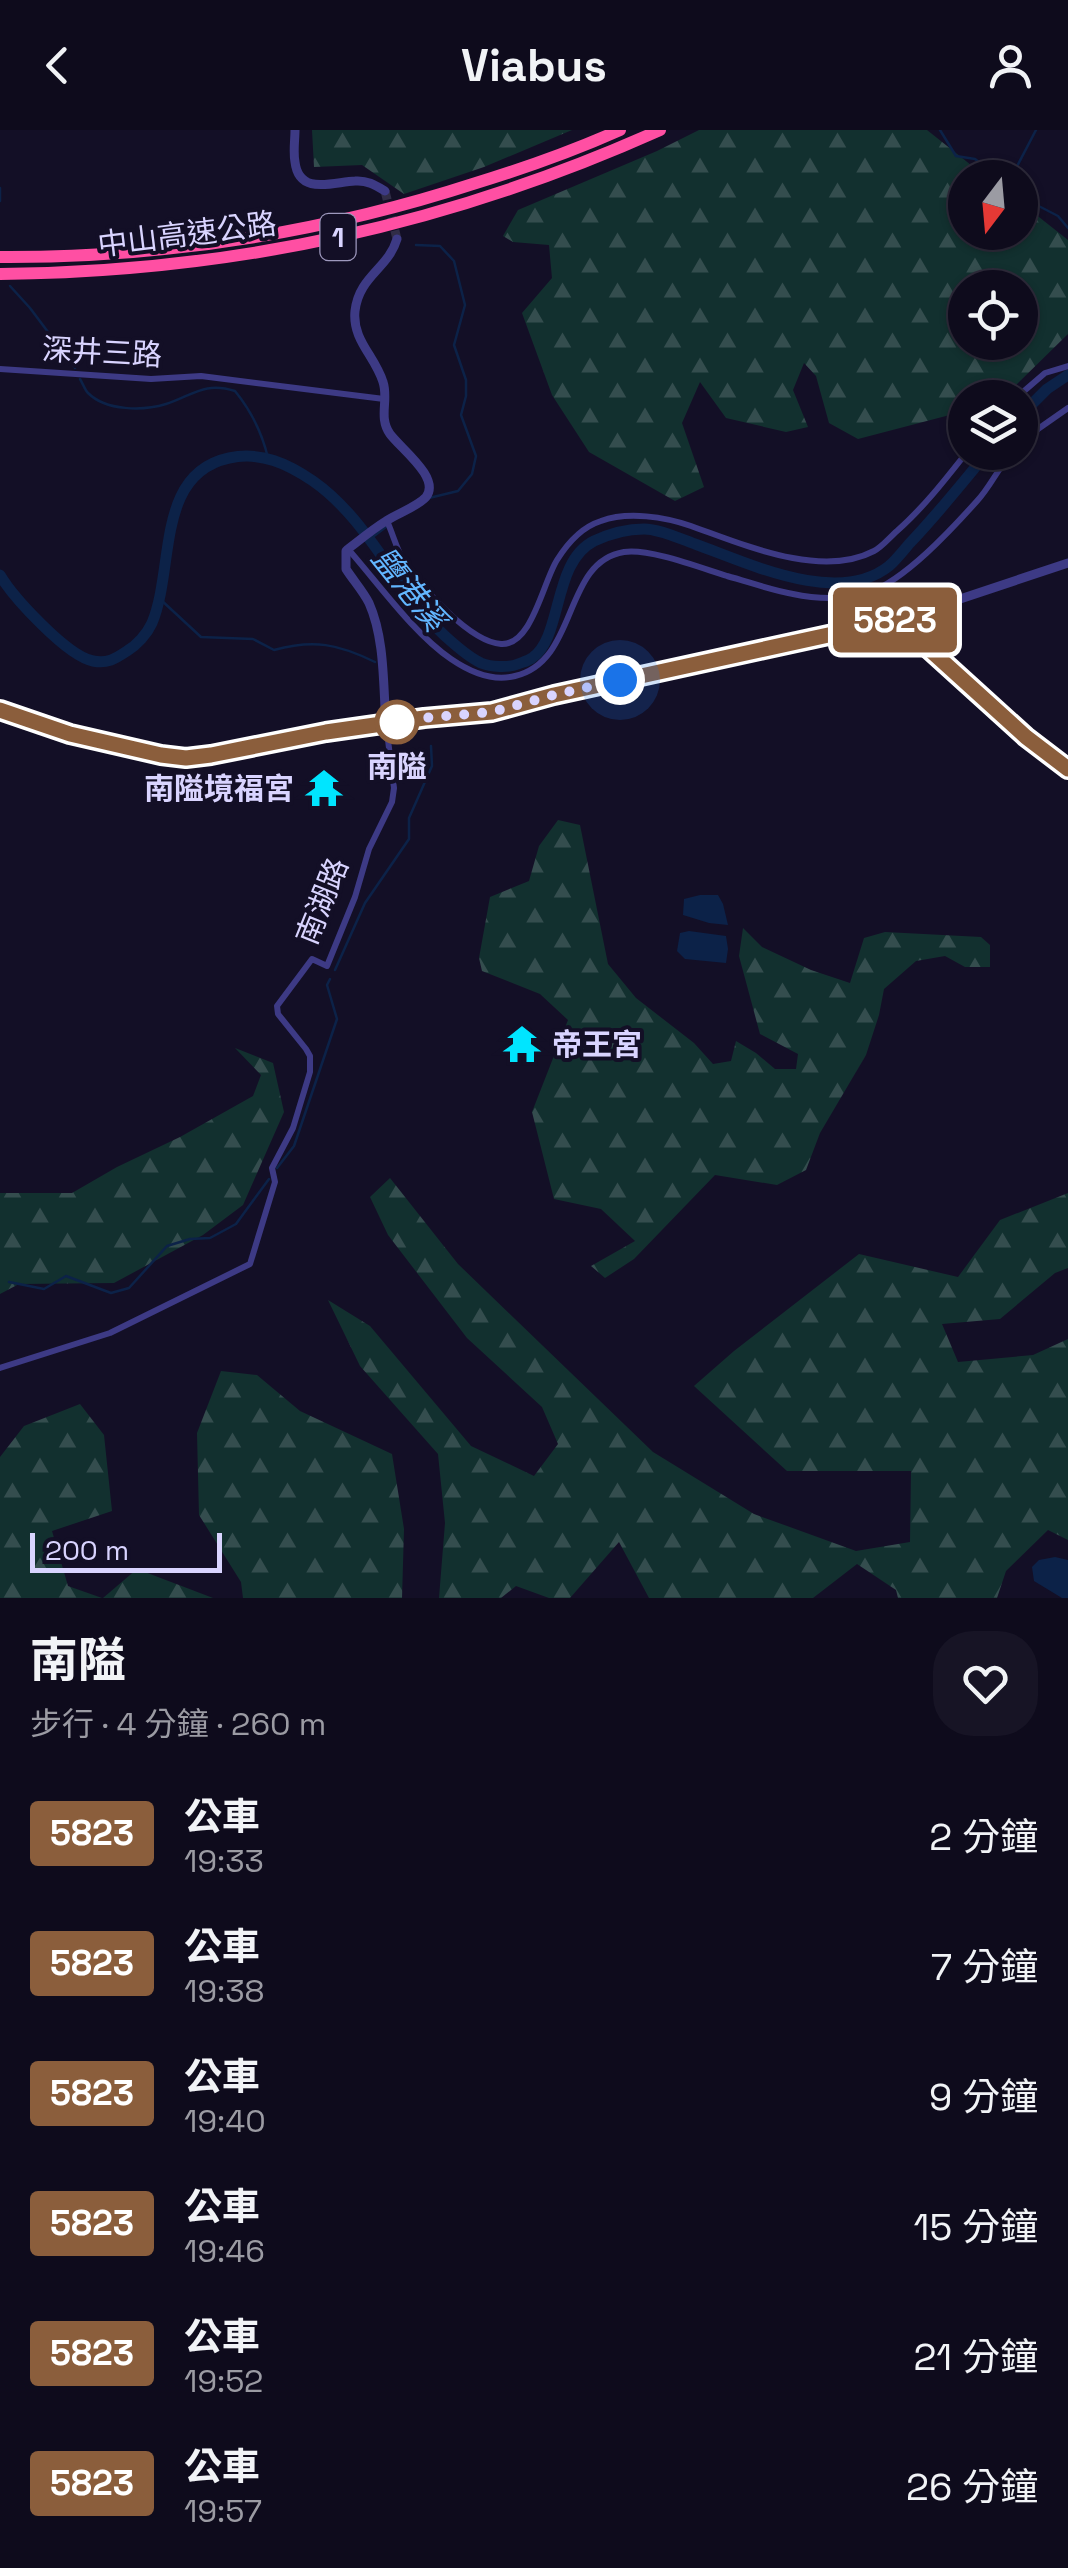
<!DOCTYPE html>
<html lang="zh-TW">
<meta charset="utf-8">
<style>
body{margin:0;font-family:"Space Grotesk","Noto Sans TC",sans-serif;background:#171425;color:#f1f3f6;height:100vh;display:flex;flex-direction:column;font-size:38px;white-space:nowrap}
*{box-sizing:border-box;margin:0}
p{font-size:32px;color:#9b9ba3}
.icon{flex:none;width:55px;height:55px;fill:none;stroke:currentColor;stroke-width:2;stroke-linecap:round;stroke-linejoin:round}
.map{position:relative;height:1468px;overflow:hidden}
.details{display:flex;flex-direction:column;background:#0e0b1c;flex:1}
.details>*{flex:none}
.badge{padding:0 20px;border-radius:8px;font-size:35px;line-height:65px}
.needle{width:65px;rotate:196deg}
.buttons{position:absolute;left:948px;top:30px;display:grid;gap:20px}
.buttons a{display:grid;place-items:center;width:90px;height:90px;border-radius:50%;background:#0e0b1c;box-shadow:0 2px 8px #0004,0 0 0 2px #2e2b3b;font-size:50px}
.scale{position:absolute;left:30px;bottom:25px;width:192px;box-sizing:border-box;padding-left:10px;border:5px solid #d9d4ff;border-top:0;font-size:28px;line-height:35px;white-space:nowrap;color:#d9d4ff;-webkit-text-stroke:8px #130f26;paint-order:stroke}
.you{position:absolute;width:50px;height:50px;margin:-25px;border:8px solid #fff;border-radius:50%;background:#1a73e8;box-shadow:0 0 0 15px #1a73e833}
.map>.badge{position:absolute;translate:-50% -50%;box-shadow:0 0 0 5px #fff}
.round{display:grid;place-items:center;flex:none;width:105px;height:105px;border-radius:40px;background:#171425}
.head{display:flex;align-items:center;justify-content:space-between;height:170px;padding:0 30px}
h1{font-size:48px;font-weight:700;line-height:75px}
ul{padding:0;list-style:none}
li{display:flex;align-items:center;gap:30px;height:130px;padding:0 30px}
li div{flex:1}
li b{display:block;font-size:38px}
li em{font-style:normal}
li .badge{min-width:110px;font-weight:700;text-align:center}
header{display:flex;justify-content:space-between;align-items:center;height:130px;padding:0 30px;background:#0e0b1c;font-size:45px;font-weight:700}
.map>svg:first-child{display:block}
</style>
<header><svg class="icon" aria-label="back" viewBox="0 0 24 24"><path d="M15 5l-7 7 7 7"/></svg>Viabus<svg class="icon" aria-label="person" viewBox="0 0 24 24"><circle cx="12" cy="8" r="4"/><path d="M4 21q1-7 8-7t8 7"/></svg></header>
<div class="map">
<svg width="1068" height="1468" viewBox="0 0 1068 1468">
<defs>
<pattern id="forest-firs" width="22" height="20" patternUnits="userSpaceOnUse" patternTransform="scale(2.5)"><rect width="22" height="20" fill="#12302f"/><path d="M5 1l3.5 6h-7zM16 11l3.5 6h-7z" fill="#344d4e"/></pattern>
</defs>
<rect width="100%" height="100%" fill="#130f26"/>
<g fill="url(#forest-firs)" fill-rule="evenodd">
<polygon points="312,0 572,0 484,37 404,64 362,35 314,37"/>
<path d="M699 0H927L986 47 965 48V102H1020V72L1068 110V204L1014 257 997 267 965 268V281L858 309 829 293 816 246 804 233 793 260 808 297 786 302 726 288 700 252 682 293 704 357 675 371 589 322 552 265 522 183 552 148 549 115 513 112 503 106 518 80 657 21ZM965 158H1020V212H965Z"/>
<polygon points="558,690 580,695 608,834 636,868 694,913 713,934 731,931 736,911 756,923 775,939 796,939 798,924 760,904 739,826 743,798 762,817 811,840 850,853 864,808 885,802 981,807 990,815 990,837 965,837 945,826 916,831 884,859 879,885 866,925 820,1003 806,1040 777,1055 715,1045 634,1129 605,1148 591,1136 635,1111 601,1079 554,1069 532,982 568,890 540,864 482,841 479,828 490,767 529,751 539,716"/>
<polygon points="235,918 273,933 284,982 243,1075 203,1105 114,1153 19,1154 0,1164 0,1063 72,1063 117,1037 180,1007 253,966 261,945"/>
<polygon points="390,1048 458,1134 653,1322 754,1384 856,1421 910,1412 911,1341 787,1341 694,1256 734,1221 859,1124 958,1147 1000,1090 1068,1063 1068,1138 1055,1143 1000,1189 942,1194 958,1232 1033,1225 1068,1209 1068,1410 1048,1400 1006,1441 997,1468 898,1468 896,1460 857,1434 813,1468 649,1468 619,1412 570,1468 549,1468 516,1456 501,1468 439,1468 445,1393 438,1324 360,1236 328,1170 370,1196 471,1316 534,1346 558,1314 542,1277 467,1208 388,1105 370,1067"/>
<polygon points="221,1241 257,1245 300,1281 392,1324 404,1399 402,1468 243,1468 241,1452 199,1385 197,1303"/>
<polygon points="80,1274 104,1305 112,1381 52,1401 68,1456 102,1468 0,1468 0,1327 24,1296"/>
<polygon points="137,1439 213,1468 103,1468"/>
</g>
<g fill="#0c2248">
<polygon points="700,765 718,765 723,774 728,795 709,793 683,785 684,769"/>
<polygon points="689,801 726,806 728,819 726,833 685,829 677,821 680,803"/>
<polygon points="1055,1427 1068,1430 1068,1468 1062,1468 1034,1451 1032,1437 1039,1430"/>
</g>
<g fill="none" stroke-linecap="round" stroke-linejoin="round">
<g stroke="#0c2248" stroke-width="2.5">
<polyline points="940,0 956,26 975,29 998,48"/>
<polyline points="1017,48 1014,42 1036,0"/>
<polyline points="1020,56 1029,71 1058,86 1068,98"/>
<polyline points="0,58 0,71"/>
<polyline points="416,115 440,116 454,131 465,175 454,215 466,250 466,266 461,285 476,326 472,344 458,361 429,368"/>
<polyline points="10,156 30,178 75,238"/>
<path d="M80 249C83 254 85 260 88 263 106 281 143 281 166 274 192 266 204 251 235 261 252 282 262 302 268 328"/>
<polyline points="370,409 386,397"/>
<path d="M160 469 201 507 253 509 274 520C314 509 338 514 375 532"/>
<polyline points="335,840 365,773 409,709 409,688 432,636 431,616"/>
<polyline points="277,1038 294,1016 337,889 327,855 330,849"/>
<polyline points="9,1152 44,1159 66,1146 111,1163 129,1158 167,1116 190,1109 210,1108 236,1094 269,1049"/>
</g>
<g stroke="#0c2248" stroke-width="11">
<polyline points="1020,286 1047,259 1068,245"/>
<path d="M0 445C13 467 67 526 93 531 107 534 115 529 127 521 137 515 147 504 152 493 175 438 155 344 229 328 261 321 288 334 313 351 370 391 395 459 445 506 455 515 468 527 481 533 491 537 508 538 518 534 523 532 528 531 532 528 563 507 552 432 594 411 609 404 627 399 644 399 660 399 680 409 695 414 748 433 838 477 889 436 896 430 903 421 909 414 937 385 962 353 988 322"/>
</g>
<polyline stroke="#312d47" stroke-width="9" stroke-dasharray="9 4.5" stroke-linecap="butt" points="385,61 397,109"/>
<g stroke="#3d3a85" stroke-width="6">
<polyline points="0,239 151,249 201,246 384,269"/>
<polyline points="1016,268 1045,243 1068,236"/>
<polyline points="1020,316 1038,299 1068,278"/>
<path d="M387 391C393 404 397 421 405 433 422 458 470 512 501 514 532 516 543 452 557 430 567 414 582 397 601 391 628 381 665 387 691 396 742 414 821 449 874 421 882 417 889 408 897 401 923 378 945 350 967 322"/>
<path d="M348 419C378 453 414 504 451 529 470 542 492 552 515 546 579 531 562 432 624 422 649 418 701 438 727 446 749 452 771 460 793 464 815 469 846 470 868 463 905 450 951 400 977 371 991 356 999 336 1013 322"/>
<polyline points="898,491 1025,607 1068,639"/>
<polyline points="0,1238 110,1203 250,1134 275,1052 272,1038 293,998 310,942 310,926 306,919 278,884 277,876 312,829 327,836 355,767 369,719 392,672 394,658 386,594"/>
</g>
<g stroke="#3d3a85" stroke-width="9">
<path d="M295 0C295 10 293 22 295 32 299 66 333 52 355 51 367 50 375 55 385 61"/>
<polyline points="0,580 70,604 161,625 186,628 211,625 326,602 424,588 492,582 553,565 727,525 897,490 1068,433"/>
<path d="M386 594C383 555 385 509 369 473 363 461 353 450 346 439V421L348 419C361 409 373 399 386 391 398 383 417 377 426 367 441 348 401 319 390 304 378 287 389 270 383 252 375 226 352 210 355 181 359 146 388 139 397 109"/>
</g>
<g stroke="#ff4fa3" stroke-width="12">
<path d="M0 127C162 128 322 103 476 53 525 38 573 21 620 0"/>
<path d="M0 144C233 142 448 95 660 0"/>
</g>
</g>
<g fill="none" stroke-linecap="round" stroke-linejoin="round">
<g stroke="#fff" stroke-width="22">
<polyline id="line" points="0,580 70,604 161,625 186,628 211,625 326,602 424,588 492,582 554,565 897,490 1026,607 1068,639"/>
</g>
<use href="#line" stroke="#8b5e3c" stroke-width="15"/>
<polyline stroke="#d9d4ff" stroke-width="10" stroke-dasharray="0 18" points="397,592 386,594 424,588 492,582 554,565 620,550"/>
</g>
<defs>
<g id="temple-bare" transform="scale(3)"><path d="M0-6L5-2H3V0L6.5 2.5H4V6H1.5V3h-3V6H-4V2.5H-6.5L-3 0V-2H-5Z" fill="#00e5ff" stroke="#130f26" stroke-width="2.5" paint-order="stroke"/></g>
</defs>
<g fill-rule="evenodd">
<use href="#temple-bare" x="324" y="658"/>
<use href="#temple-bare" x="522" y="914"/>
</g>
<circle fill="#fff" stroke="#8b5e3c" stroke-width="5" cx="397" cy="592" r="20"/>
<g text-anchor="middle" dominant-baseline="central" stroke-width="8" stroke-linejoin="round" paint-order="stroke">
<rect fill="#130f26" stroke="#9e99be" stroke-width="2.5" x="320.5" y="84" width="35" height="46" rx="8"/>
<g font-size="28" font-weight="bold" fill="#d9d4ff">
<text x="338" y="107">1</text>
</g>
<g font-size="30" fill="#d9d4ff" stroke="#130f26">
<text transform="translate(187 104) rotate(-7)">中山高速公路</text>
<text transform="translate(102 222) rotate(3)">深井三路</text>
<text transform="translate(322 771) rotate(-68)">南湖路</text>
</g>
<g font-size="30" font-weight="bold" fill="#d9d4ff" stroke="#130f26">
<text x="397" y="636">南隘</text>
</g>
<g font-size="30" font-weight="bold" fill="#d9d4ff" stroke="#130f26" text-anchor="end">
<text x="294" y="658">南隘境福宮</text>
<text x="552" y="914" text-anchor="start">帝王宮</text>
</g>
<g font-size="32" font-style="italic" fill="#62b6ff" stroke="#130f26">
<text transform="translate(409 459) rotate(51)">鹽港溪</text>
</g>
</g>
</svg>
<div class="buttons">
<a><svg class="needle" viewBox="-14 -14 28 28"><path d="M0-13l5 13h-10z" fill="#e53935"/><path d="M0 13l5-13h-10z" fill="#9b9ba3"/></svg></a>
<a><svg class="icon" aria-label="locate" viewBox="0 0 24 24"><circle cx="12" cy="12" r="6"/><path d="M12 2v4M12 18v4M2 12h4M18 12h4"/></svg></a>
<a><svg class="icon" aria-label="layers" viewBox="0 0 24 24"><path d="M12 4l9 5-9 5-9-5zM3 14l9 5 9-5"/></svg></a>
</div>
<div class="scale">200 m</div>
<div class="you" style="left:620px;top:550px"></div>
<b class="badge" style="left:895px;top:490px;background:#8b5e3c;color:#fff">5823</b>
</div>
<section class="details">
<div class="head"><div><h1>南隘</h1><p>步行 · 4 分鐘 · 260 m</p></div><a class="round"><svg class="icon" aria-label="heart" viewBox="0 0 24 24"><path d="M12 20l-8-8c-3-5 5-10 8-4 3-6 11-1 8 4z"/></svg></a></div>
<ul>
<li><span class="badge" style="background:#8b5e3c;color:#fff">5823</span><div><b>公車</b><p>19:33</p></div><em>2 分鐘</em></li>
<li><span class="badge" style="background:#8b5e3c;color:#fff">5823</span><div><b>公車</b><p>19:38</p></div><em>7 分鐘</em></li>
<li><span class="badge" style="background:#8b5e3c;color:#fff">5823</span><div><b>公車</b><p>19:40</p></div><em>9 分鐘</em></li>
<li><span class="badge" style="background:#8b5e3c;color:#fff">5823</span><div><b>公車</b><p>19:46</p></div><em>15 分鐘</em></li>
<li><span class="badge" style="background:#8b5e3c;color:#fff">5823</span><div><b>公車</b><p>19:52</p></div><em>21 分鐘</em></li>
<li><span class="badge" style="background:#8b5e3c;color:#fff">5823</span><div><b>公車</b><p>19:57</p></div><em>26 分鐘</em></li>
</ul>
</section>
